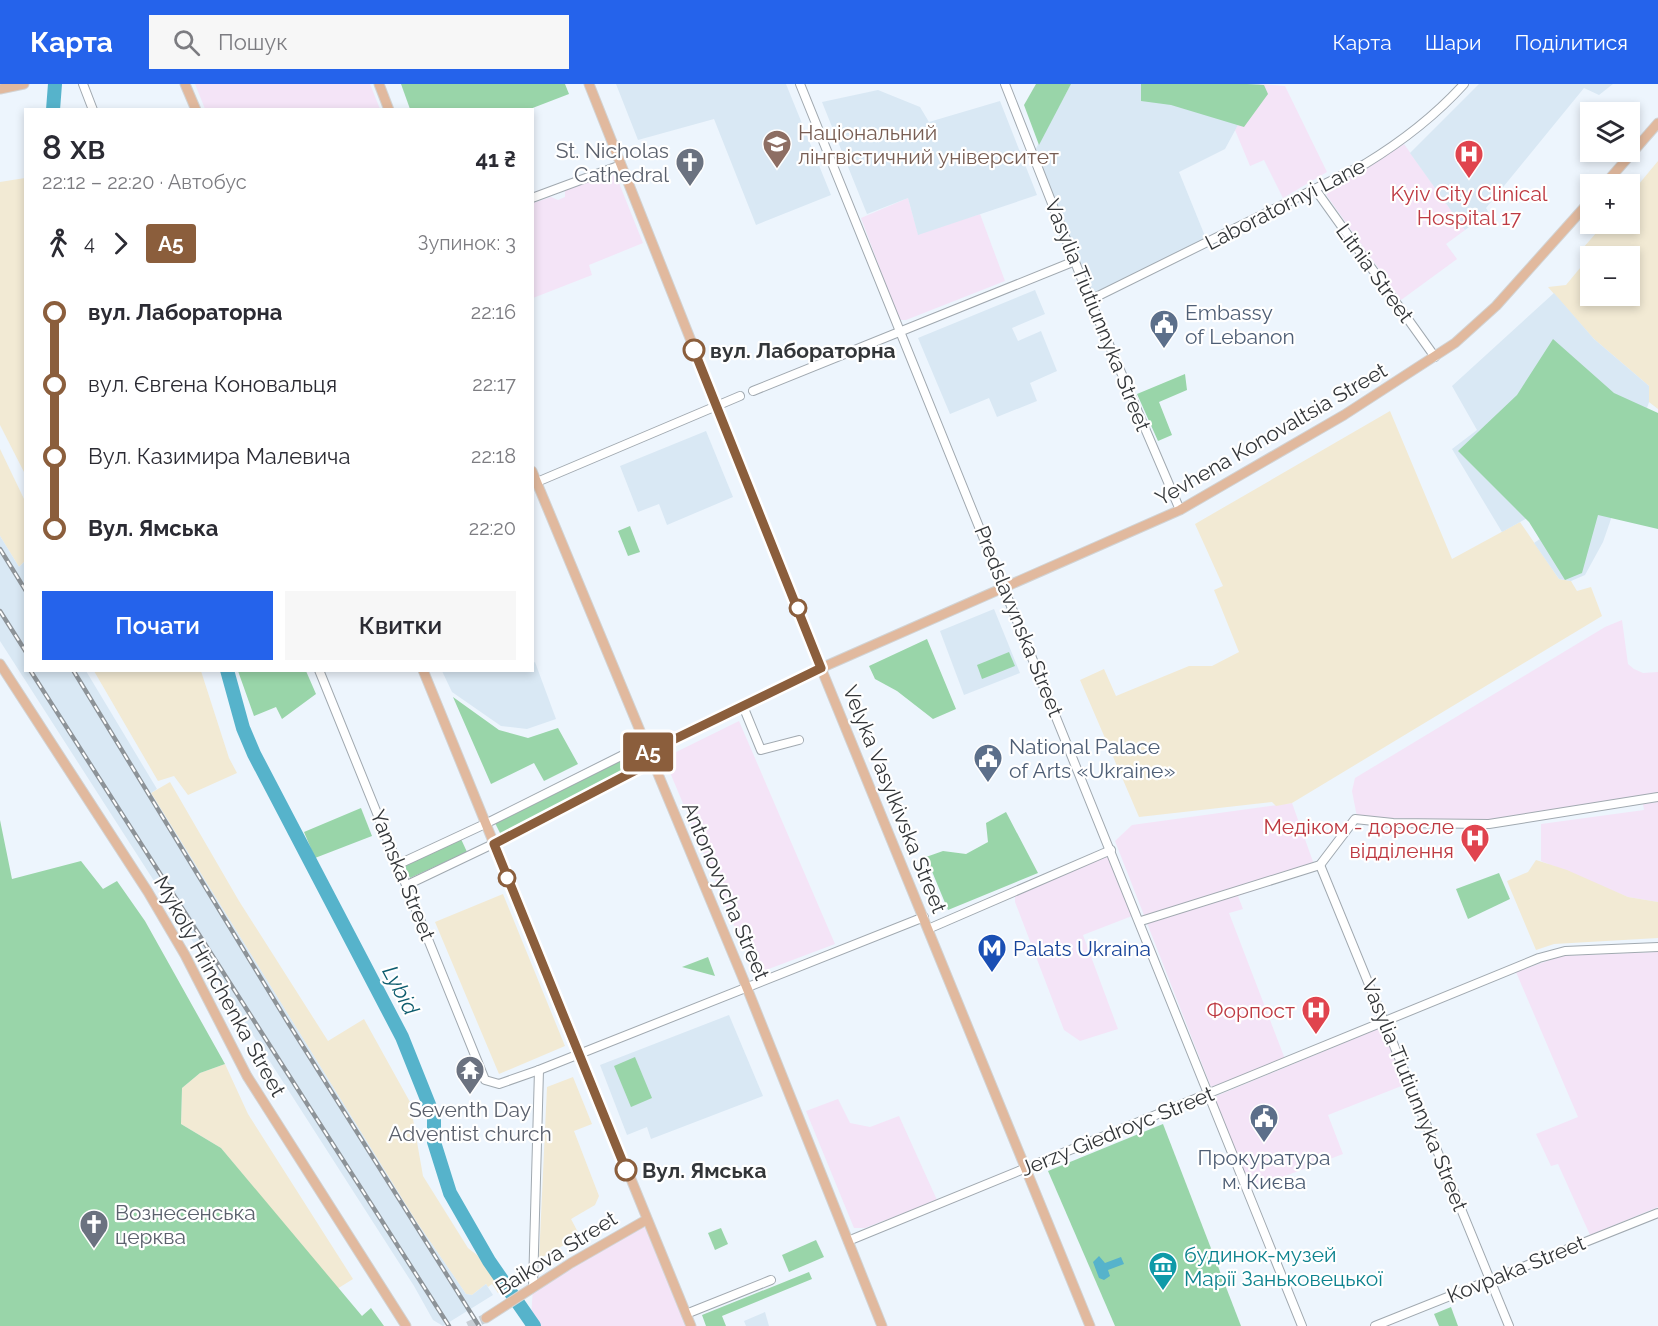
<!DOCTYPE html>
<html lang="uk">
<meta charset="utf-8">
<style>
body{margin:0;font-family:Raleway,sans-serif;background:#f7f7f7;color:#2b2b33;height:100vh;display:flex;flex-direction:column;font-size:22px;white-space:nowrap}
*{box-sizing:border-box;margin:0}
p{font-size:20px;color:#7c7c81}
.icon{flex:none;width:33px;height:33px;fill:none;stroke:currentColor;stroke-width:2;stroke-linecap:round;stroke-linejoin:round}
.map{position:relative;flex:1;overflow:hidden}
.details{position:absolute;left:24px;top:24px;width:510px;height:564px;display:flex;flex-direction:column;background:#fff;border-radius:0px;box-shadow:0 3px 9px #0003}
.details>*{flex:none}
.badge{padding:0 12px;border-radius:4px;font-size:21px;line-height:39px}
.fabs{position:absolute;left:1580px;top:18px;display:grid;gap:12px}
.fabs a{display:grid;place-items:center;width:60px;height:60px;border-radius:0px;background:#fff;box-shadow:0 3px 9px #0003;font-size:30px}
.map>.badge{position:absolute;translate:-50% -50%;box-shadow:0 0 0 3px #fff}
.legs{display:flex;align-items:center;gap:9px;height:66px;padding:0 18px;font-size:20px}
.legs p{margin-inline-start:auto}
.head{display:flex;align-items:center;justify-content:space-between;height:102px;padding:0 18px}
h1{font-size:33px;font-weight:600;line-height:45px}
.action{display:flex;gap:12px;margin-top:auto;padding:12px 18px}
.action a{flex:1;height:69px;border-radius:0px;background:#2563eb;color:#fff;font-size:24px;font-weight:600;line-height:69px;text-align:center}
.action a+a{background:#f7f7f7;color:#2b2b33}
ul{padding:0 18px;list-style:none}
li{display:flex;align-items:center;gap:21px;height:72px;font-size:22px}
li i{display:grid;place-items:center;width:9px;height:100%;margin:0 8px;background:currentColor}
li i::after{content:'';width:15px;height:15px;margin:-8px;border:4px solid;border-radius:50%;background:#fff}
li p{margin-inline-start:auto}
li:first-child i{background:linear-gradient(#0000 50%,currentColor 0)}
li:last-child i{background:linear-gradient(currentColor 50%,#0000 0)}
header{display:flex;align-items:center;gap:36px;box-sizing:border-box;height:84px;padding:0 30px;background:#2563eb;color:#fff}
header strong{font-size:28px}
nav{display:flex;gap:33px;margin-inline-start:auto;font-size:21px}
.search{width:420px;height:54px;background:#f7f7f7;display:flex;align-items:center;gap:15px;box-sizing:border-box;padding:0 21px;border-radius:0px;color:#7c7c81;font-size:22px}
.map>svg:first-child{display:block}
</style>
<header>
<strong>Карта</strong>
<div class="search"><svg class="icon" aria-label="search" viewBox="0 0 24 24"><circle cx="10" cy="10" r="6"/><path d="M15 15l6 6"/></svg>Пошук</div>
<nav><a>Карта</a><a>Шари</a><a>Поділитися</a></nav>
</header>
<div class="map">
<svg width="1658" height="1242" viewBox="0 0 1658 1242">
<rect width="100%" height="100%" fill="#edf5fd"/>
<g fill="#f4e4f7">
<polygon points="195,0 370,0 380,25 205,25"/>
<polygon points="1260,0 1285,2 1327,88 1283,114 1264,76 1250,82 1235,46"/>
<polygon points="1404,60 1465,146 1446,160 1457,175 1401,216 1327,112 1326,107 1330,101 1377,77"/>
<polygon points="609,89 617,94 643,159 589,181 592,191 533,214 533,119 551,113 558,116 565,113 565,105"/>
<polygon points="908,114 918,150 980,130 1005,197 906,236 899,236 861,134"/>
<polygon points="1622,536 1628,580 1634,585 1643,589 1658,588 1658,711 1492,738 1357,733 1352,707 1355,694 1605,543"/>
<polygon points="739,637 835,860 758,889 737,849 664,674"/>
<polygon points="1658,718 1658,818 1628,813 1541,777 1541,740 1644,726 1643,720"/>
<polygon points="1292,719 1316,786 1238,812 1243,825 1229,829 1285,975 1211,1003 1115,757 1132,741"/>
<polygon points="1107,772 1132,832 1083,851 1118,945 1080,957 1064,946 1015,818 1015,812"/>
<polygon points="1658,868 1658,1123 1590,1151 1558,1080 1551,1082 1536,1050 1578,1033 1516,888 1561,872"/>
<polygon points="1382,943 1404,1001 1328,1031 1343,1070 1251,1105 1214,1013"/>
<polygon points="838,1015 850,1039 870,1043 899,1032 937,1116 865,1144 854,1144 806,1027"/>
<polygon points="646,1136 691,1242 536,1242 531,1235 533,1203"/>
</g>
<g fill="#f2ead4" fill-rule="evenodd">
<path d="M1658 77V325L1649 318V302L1594 255 1548 203 1566 201 1590 172 1583 164 1604 140H1629V112ZM1590 172H1629V212H1590Z"/>
<polygon points="25,94 26,94 25,390 0,341 0,98"/>
<polygon points="1390,327 1452,475 1520,438 1559,495 1571,497 1577,507 1591,503 1602,532 1292,719 1276,722 1272,718 1139,733 1080,596 1104,585 1116,612 1189,582 1212,582 1239,568 1214,506 1223,502 1195,440"/>
<polygon points="0,365 25,417 25,477 19,483 0,452"/>
<polygon points="94,587 201,587 229,674 237,689 188,711 174,692 158,697"/>
<polygon points="170,698 239,817 328,957 364,935 410,1018 423,1092 468,1164 477,1171 501,1201 502,1206 498,1209 492,1200 488,1203 486,1200 472,1211 466,1210 416,1137 151,709"/>
<polygon points="1536,776 1567,786 1628,813 1658,818 1658,854 1554,860 1536,866 1507,797 1528,788"/>
<polygon points="503,810 565,962 499,990 435,838"/>
<polygon points="225,980 248,1030 353,1195 337,1205 221,1064 181,1040 182,1004 200,989"/>
<polygon points="573,993 592,1040 574,1047 599,1112 595,1121 571,1135 580,1152 539,1175 547,1003"/>
</g>
<g fill="#d9e8f4">
<polygon points="616,0 786,0 831,111 756,141 714,35 638,56"/>
<polygon points="1071,0 1260,0 1225,65 1179,88 1207,157 1094,210 1034,68"/>
<polygon points="1479,0 1613,0 1599,11 1584,4 1486,124 1489,129 1465,146 1410,69"/>
<polygon points="878,6 920,23 929,38 1000,17 1037,111 918,151 908,114 867,130 822,18"/>
<polygon points="1035,206 1045,230 1012,244 1018,257 1041,247 1057,287 1030,299 1037,317 997,333 989,314 950,330 918,254"/>
<polygon points="1554,209 1594,255 1649,302 1649,318 1643,336 1619,382 1611,435 1603,458 1585,491 1571,497 1559,495 1534,459 1585,424 1529,433 1502,448 1452,365 1477,346 1452,302"/>
<polygon points="706,347 733,413 667,441 659,420 638,428 620,382"/>
<polygon points="0,452 19,483 25,477 26,586 86,587 157,705 151,709 416,1137 466,1210 472,1211 486,1200 493,1211 443,1242 433,1236 414,1202 0,557"/>
<polygon points="994,525 1020,589 964,611 940,547"/>
<polygon points="535,578 556,635 527,645 501,642 452,608 442,587 532,586 533,579"/>
<polygon points="729,931 763,1012 651,1055 647,1043 627,1051 600,981"/>
<polygon points="765,1228 769,1242 746,1242 744,1237"/>
</g>
<g fill="#99d5a9">
<polygon points="401,0 565,0 569,10 530,25 410,25"/>
<polygon points="1036,0 1071,0 1039,61 1024,21"/>
<polygon points="1141,0 1247,0 1264,1 1268,10 1244,43 1171,21 1141,17"/>
<polygon points="1553,255 1614,309 1658,329 1658,445 1598,431 1582,489 1565,496 1529,438 1458,367 1517,311"/>
<polygon points="1185,290 1187,306 1159,318 1172,351 1158,357 1137,310"/>
<polygon points="630,442 640,468 628,472 618,447"/>
<polygon points="927,555 956,625 933,635 897,607 875,595 869,582"/>
<polygon points="1009,568 1015,582 982,595 977,581"/>
<polygon points="238,587 306,587 316,610 282,635 276,623 254,632"/>
<polygon points="453,613 499,646 528,654 558,644 578,680 544,697 534,679 491,700"/>
<polygon points="627,673 632,685 501,751 495,739"/>
<polygon points="361,724 372,752 315,774 304,748"/>
<polygon points="1006,728 1038,789 948,826 926,773 943,767 966,770 988,758 986,739"/>
<polygon points="0,736 12,795 81,777 103,805 117,797 145,837 225,980 200,989 182,1004 181,1040 221,1064 362,1232 371,1224 384,1242 0,1242"/>
<polygon points="461,755 467,768 410,794 404,781"/>
<polygon points="1499,789 1510,815 1468,835 1456,805"/>
<polygon points="708,873 715,892 682,883"/>
<polygon points="635,973 652,1014 631,1023 614,982"/>
<polygon points="1163,1040 1241,1242 1115,1242 1048,1087"/>
<polygon points="721,1144 728,1160 715,1166 708,1149"/>
<polygon points="816,1156 824,1173 789,1188 782,1171"/>
<polygon points="809,1188 812,1195 722,1232 726,1242 706,1242 702,1231"/>
<polygon points="1451,1223 1458,1242 1439,1242 1434,1230"/>
</g>
<polygon fill="#56b3cb" points="1099,1172 1105,1179 1121,1173 1124,1180 1108,1186 1110,1192 1104,1196 1099,1194 1093,1178"/>
<g fill="none" stroke-linecap="round" stroke-linejoin="round">
<g stroke="#56b3cb" stroke-width="14">
<polyline points="53,26 55,0"/>
<polyline points="227,586 243,644 254,670 402,953 434,1033 434,1058 450,1109 489,1177 534,1242"/>
</g>
<polyline stroke="#c8cfd6" stroke-width="9" stroke-dasharray="9 4.5" stroke-linecap="butt" points="468,1242 486,1234"/>
<g stroke="#a1a9b0" stroke-width="10">
<g id="minor">
<polyline points="83,0 93,26"/>
<polyline points="800,0 1302,1242"/>
<polyline points="1005,0 1090,216 1180,426"/>
<polyline points="1315,105 1435,273"/>
<polyline points="532,114 621,81"/>
<path d="M1090 216 1365 80C1401 58 1435 32 1464 0"/>
<polyline points="753,307 1075,177"/>
<polyline points="537,398 740,312"/>
<polyline points="319,586 485,996 499,1000 539,986 924,833"/>
<polyline points="743,622 761,666 799,656"/>
<polyline points="399,780 485,740 645,660"/>
<polyline points="1320,781 1509,1242"/>
<polyline points="407,801 493,760 640,684 648,668"/>
<polyline points="1141,837 1320,781 1355,735 1393,739 1489,740 1658,713"/>
<polyline points="928,845 1111,766"/>
<polyline points="848,1157 1539,874 1565,867 1658,863"/>
<polyline points="533,1203 539,986"/>
<polyline points="686,1230 771,1196"/>
<polyline points="1375,1242 1658,1129"/>
</g>
</g>
<g stroke="#d2d3d3" stroke-width="11">
<g id="major">
<polyline points="185,0 196,26"/>
<polyline points="379,0 389,26"/>
<polyline points="589,0 821,584 1090,1242"/>
<polyline points="0,5 24,0"/>
<polyline points="1605,100 1658,39"/>
<polyline points="532,387 747,904 882,1242"/>
<polyline points="0,580 148,808 185,871 247,992 406,1242"/>
<polyline points="423,586 691,1242"/>
<polyline points="648,668 821,584 1180,426 1344,331 1455,259 1496,222 1590,117"/>
<polyline points="486,1234 571,1179 646,1136"/>
</g>
</g>
<use href="#minor" stroke="#fff" stroke-width="8"/>
<use href="#major" stroke="#e1b99e" stroke-width="9"/>
<g stroke="#8d9398" stroke-width="4.5">
<g id="rail">
<polyline points="0,465 26,507"/>
<polyline points="0,527 26,568"/>
<polyline points="30,586 449,1242"/>
<polyline points="73,586 287,937 479,1242"/>
</g>
</g>
<use href="#rail" stroke="#fff" stroke-width="2" stroke-dasharray="7" stroke-linecap="butt"/>
</g>
<g fill="none" stroke-linecap="round" stroke-linejoin="round">
<g stroke="#fff" stroke-width="14">
<polyline id="line-1" points="626,1086 494,760 640,684 648,668 821,584 694,266"/>
</g>
<use href="#line-1" stroke="#8b5e3c" stroke-width="9"/>
</g>
<defs>
<g id="university-pin" transform="scale(1.5)"><path d="M0 17L-7.5 6A9.5 9.5 0 1 1 7.5 6Z" fill="#8d6e63" stroke="#fff"/><path d="M0-5L7-2L0 1L-7-2ZM-4 1L0 2.5L4 1V4Q0 6-4 4Z" fill="#fff"/></g>
<g id="hospital-pin" transform="scale(1.5)"><path d="M0 17L-7.5 6A9.5 9.5 0 1 1 7.5 6Z" fill="#e0444e" stroke="#fff"/><path d="M-5-5h3v3.5h4V-5h3V5h-3V1.5h-4V5h-3Z" fill="#fff"/></g>
<g id="church-pin" transform="scale(1.5)"><path d="M0 17L-7.5 6A9.5 9.5 0 1 1 7.5 6Z" fill="#6b7280" stroke="#fff"/><path d="M-1.2-6h2.4v3.5h3.3v2.4h-3.3V6h-2.4V-.1h-3.3v-2.4h3.3Z" fill="#fff"/></g>
<g id="civic-pin" transform="scale(1.5)"><path d="M0 17L-7.5 6A9.5 9.5 0 1 1 7.5 6Z" fill="#5c6f8a" stroke="#fff"/><path d="M-.6-6.5H3V-4.5H.6V-3L4-1V1h2V6H-6V1h2V-1L-.6-3ZM-1.2 2.5V6h2.4V2.5Z" fill="#fff"/></g>
<g id="metro-pin" transform="scale(1.5)"><path d="M0 17L-7.5 6A9.5 9.5 0 1 1 7.5 6Z" fill="#1a4fb4" stroke="#fff"/><path d="M-5.5 5V-5H-3L0 0L3-5H5.5V5H3V-.5L0 4L-3-.5V5Z" fill="#fff"/></g>
<g id="temple-pin" transform="scale(1.5)"><path d="M0 17L-7.5 6A9.5 9.5 0 1 1 7.5 6Z" fill="#6b7280" stroke="#fff"/><path d="M0-6L5-2H3V0L6.5 2.5H4V6H1.5V3h-3V6H-4V2.5H-6.5L-3 0V-2H-5Z" fill="#fff"/></g>
<g id="museum-pin" transform="scale(1.5)"><path d="M0 17L-7.5 6A9.5 9.5 0 1 1 7.5 6Z" fill="#0f9aa8" stroke="#fff"/><path d="M0-6L6-3V-2H-6V-3ZM-5-1h2V3h-2ZM-1-1h2V3h-2ZM3-1h2V3H3ZM-6 4H6V6H-6Z" fill="#fff"/></g>
</defs>
<g fill-rule="evenodd">
<use href="#university-pin" x="777" y="60"/>
<use href="#hospital-pin" x="1469" y="70"/>
<use href="#church-pin" x="690" y="78"/>
<use href="#civic-pin" x="1164" y="240"/>
<use href="#civic-pin" x="988" y="674"/>
<use href="#hospital-pin" x="1475" y="754"/>
<use href="#metro-pin" x="992" y="864"/>
<use href="#hospital-pin" x="1316" y="926"/>
<use href="#temple-pin" x="470" y="986"/>
<use href="#civic-pin" x="1264" y="1034"/>
<use href="#church-pin" x="94" y="1140"/>
<use href="#museum-pin" x="1163" y="1182"/>
</g>
<g fill="#fff" stroke="#8b5e3c" stroke-width="3">
<circle cx="694" cy="266" r="10"/>
<circle cx="798" cy="524" r="8"/>
<circle cx="507" cy="794" r="8"/>
<circle cx="626" cy="1086" r="10"/>
</g>
<g text-anchor="middle" dominant-baseline="central" stroke-width="4.5" stroke-linejoin="round" paint-order="stroke">
<g font-size="21" fill="#785e54" stroke="#fff" text-anchor="start">
<text x="798" y="48">Національний<tspan x="798" dy="24">лінгвістичний університет</tspan></text>
</g>
<g font-size="21" fill="#5b616d" stroke="#fff" text-anchor="end">
<text x="669" y="66">St. Nicholas<tspan x="669" dy="24">Cathedral</tspan></text>
<text x="470" y="1025" text-anchor="middle">Seventh Day<tspan x="470" dy="24">Adventist church</tspan></text>
<text x="115" y="1128" text-anchor="start">Вознесенська<tspan x="115" dy="24">церква</tspan></text>
</g>
<g font-size="21" fill="#be3a42" stroke="#fff" text-anchor="end">
<text x="1469" y="109" text-anchor="middle">Kyiv City Clinical<tspan x="1469" dy="24">Hospital 17</tspan></text>
<text x="1454" y="742">Медіком - доросле<tspan x="1454" dy="24">відділення</tspan></text>
<text x="1295" y="926">Форпост</text>
</g>
<g font-size="21" fill="#333639" stroke="#fff">
<text transform="translate(1285 120) rotate(-27)">Laboratornyi Lane</text>
<text transform="translate(1375 189) rotate(54)">Litnia Street</text>
<text transform="translate(1098 231) rotate(68)">Vasylia Tiutiunnyka Street</text>
<text transform="translate(1271 350) rotate(-30)">Yevhena Konovaltsia Street</text>
<text transform="translate(1019 537) rotate(68)">Predslavynska Street</text>
<text transform="translate(895 715) rotate(68)">Velyka Vasylkivska Street</text>
<text transform="translate(403 791) rotate(68)">Yamska Street</text>
<text transform="translate(726 807) rotate(67)">Antonovycha Street</text>
<text transform="translate(220 902) rotate(61)">Mykoly Hrinchenka Street</text>
<text transform="translate(1415 1011) rotate(68)">Vasylia Tiutiunnyka Street</text>
<text transform="translate(1117 1047) rotate(-22)">Jerzy Giedroyc Street</text>
<text transform="translate(556 1169) rotate(-32)">Baikova Street</text>
<text transform="translate(1516 1185) rotate(-22)">Kovpaka Street</text>
</g>
<g font-size="21" fill="#4e5e75" stroke="#fff" text-anchor="start">
<text x="1185" y="228">Embassy<tspan x="1185" dy="24">of Lebanon</tspan></text>
<text x="1009" y="662">National Palace<tspan x="1009" dy="24">of Arts «Ukraine»</tspan></text>
<text x="1264" y="1073" text-anchor="middle">Прокуратура<tspan x="1264" dy="24">м. Києва</tspan></text>
</g>
<g font-size="21" font-weight="bold" fill="#333639" stroke="#fff" text-anchor="start">
<text x="710" y="266">вул. Лаборaторна</text>
<text x="642" y="1086">Вул. Ямська</text>
</g>
<g font-size="21" fill="#164399" stroke="#fff" text-anchor="start">
<text x="1013" y="864">Palats Ukraina</text>
</g>
<g font-size="21" fill="#0d838f" stroke="#fff" text-anchor="start">
<text x="1184" y="1170">будинок-музей<tspan x="1184" dy="24">Марії Заньковецької</tspan></text>
</g>
<g font-size="22" font-style="italic" fill="#0d5c6e" stroke="#fff">
<text transform="translate(401 906) rotate(62)">Lybid</text>
</g>
</g>
</svg>
<div class="fabs">
<a><svg class="icon" aria-label="layers" viewBox="0 0 24 24"><path d="M12 4l9 5-9 5-9-5zM3 14l9 5 9-5"/></svg></a>
<a>+</a>
<a>−</a>
</div>
<b class="badge" style="left:648px;top:668px;background:#8b5e3c;color:#fff">А5</b>
<section class="details">
<div class="head"><div><h1>8 хв</h1><p>22:12 – 22:20 · Автобус</p></div><b>41 ₴</b></div>
<div class="legs"><svg class="icon" aria-label="walk" viewBox="0 0 24 24"><circle cx="13" cy="4" r="2"/><path d="M13 8l-2 6 4 7M11 14l-3 7M7 12l3-4h3l4 4"/></svg>4<svg class="icon" aria-label="forward" viewBox="0 0 24 24"><path d="M9 5l7 7-7 7"/></svg><b class="badge" style="background:#8b5e3c;color:#fff">А5</b><p>Зупинок: 3</p></div>
<ul>
<li><i style="color:#8b5e3c"></i><b>вул. Лаборaторна</b><p>22:16</p></li>
<li><i style="color:#8b5e3c"></i><span>вул. Євгена Коновальця</span><p>22:17</p></li>
<li><i style="color:#8b5e3c"></i><span>Вул. Казимира Малевича</span><p>22:18</p></li>
<li><i style="color:#8b5e3c"></i><b>Вул. Ямська</b><p>22:20</p></li>
</ul>
<div class="action"><a>Почати</a><a>Квитки</a></div>
</section>
</div>
